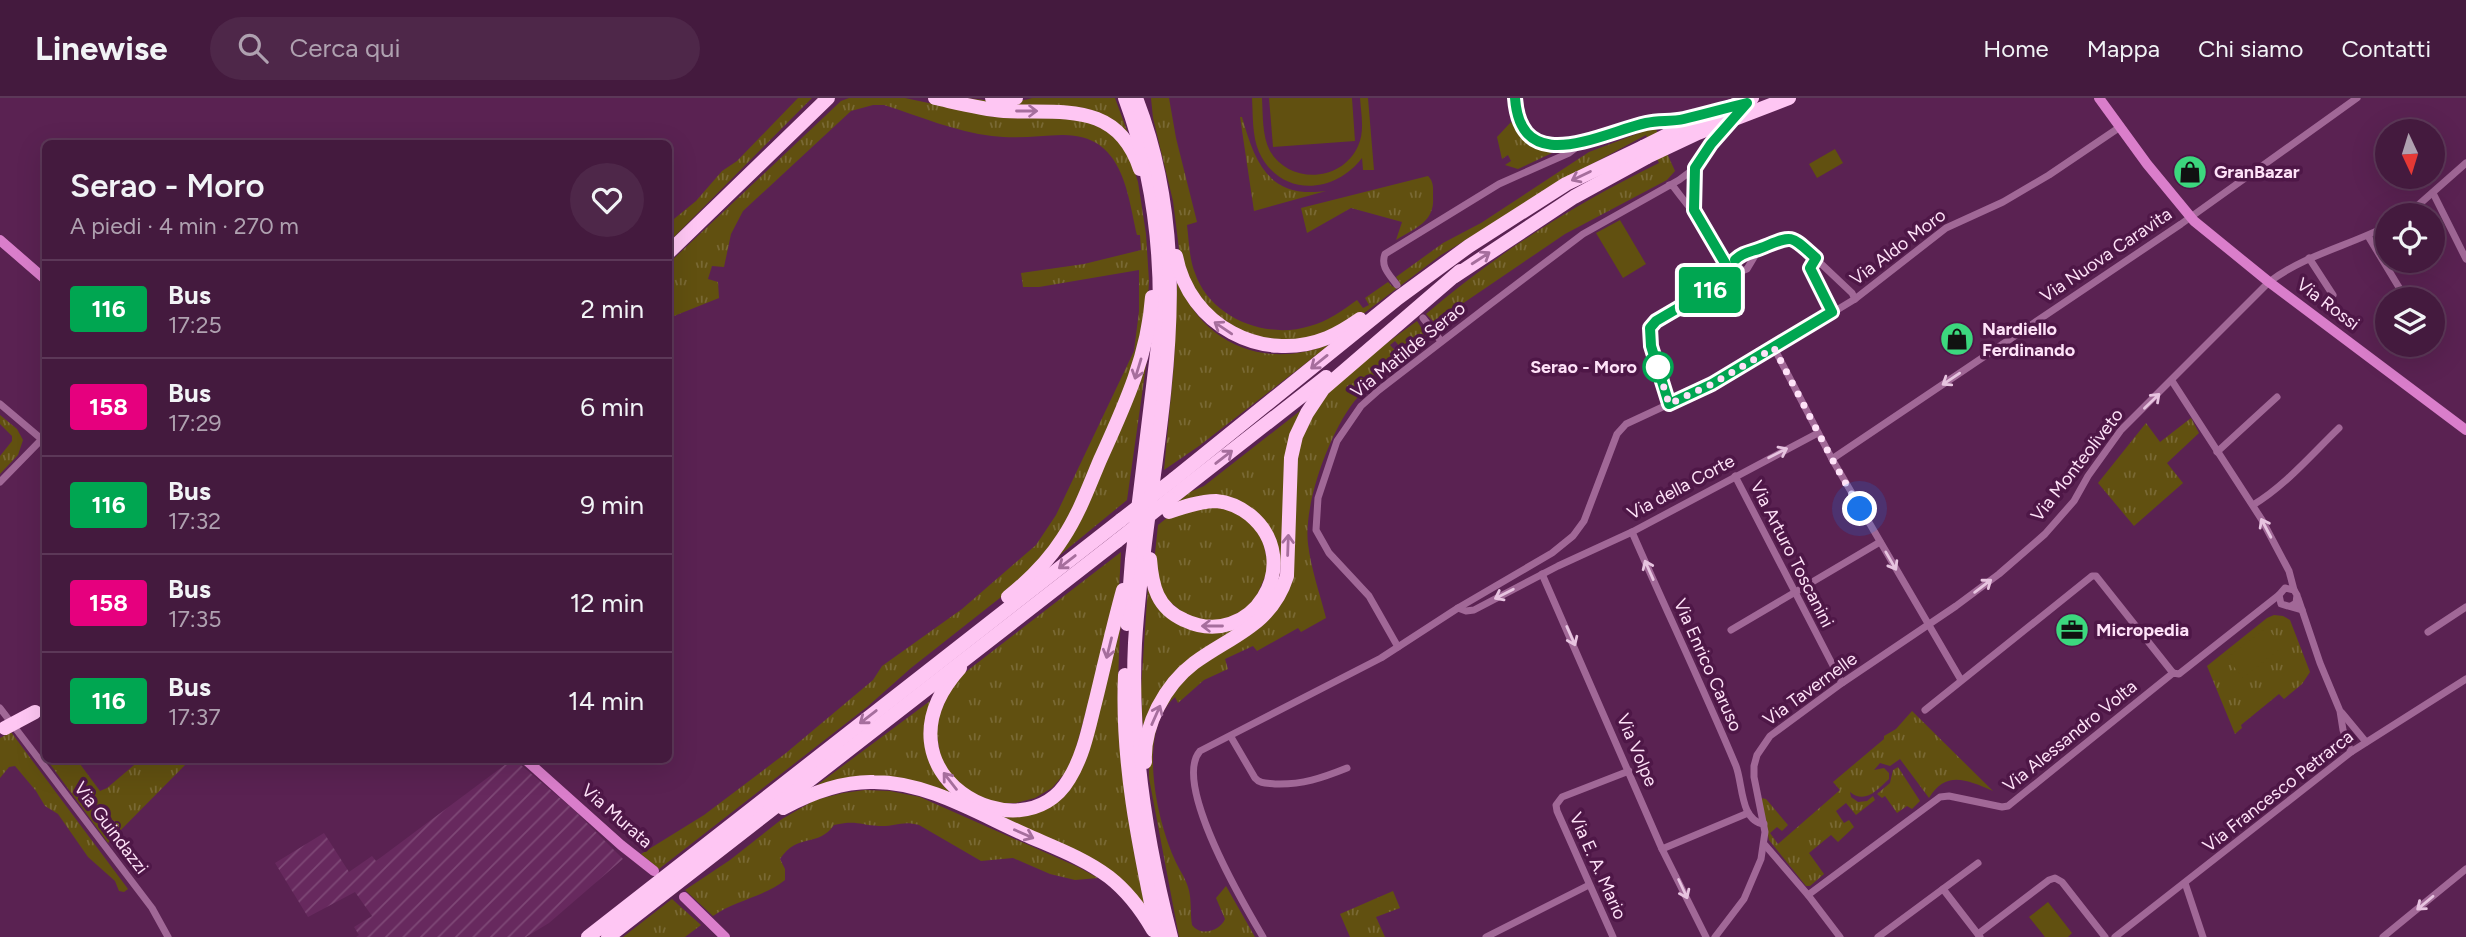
<!DOCTYPE html>
<html lang="it">
<meta charset="utf-8">
<style>
body{margin:0;font-family:Figtree,sans-serif;background:#4e2749;color:#f1f3f6;height:100vh;display:flex;flex-direction:column;font-size:26px;white-space:nowrap}
*{box-sizing:border-box;margin:0}
p{font-size:23px;color:#afa1b0}
.icon{flex:none;width:38px;height:38px;fill:none;stroke:currentColor;stroke-width:2;stroke-linecap:round;stroke-linejoin:round}
.map{position:relative;flex:1;overflow:hidden}
.panel{position:absolute;left:42px;top:42px;width:630px;height:623px;display:flex;flex-direction:column;background:#441a3e;border-radius:10px;box-shadow:0 7px 28px #0002,0 0 0 2px #5c3858}
.panel>*{flex:none}
.badge{padding:0 14px;border-radius:5px;font-size:24px;line-height:46px}
.needle{width:46px;rotate:176deg}
.tools{position:absolute;left:2375px;top:21px;display:grid;gap:14px}
.tools a{display:grid;place-items:center;width:70px;height:70px;border-radius:50%;background:#441a3e;box-shadow:0 7px 28px #0002,0 0 0 2px #5c3858;font-size:35px}
.you{position:absolute;width:35px;height:35px;margin:-18px;border:5px solid #fff;border-radius:50%;background:#1a73e8;box-shadow:0 0 0 10px #1a73e833}
.map>.badge{position:absolute;translate:-50% -50%;box-shadow:0 0 0 4px #fff}
.round{display:grid;place-items:center;flex:none;width:74px;height:74px;border-radius:37px;background:#4e2749}
.headline{display:flex;align-items:center;justify-content:space-between;height:119px;padding:0 28px}
h1{font-size:33px;font-weight:600;line-height:52px}
ul{padding:0;list-style:none}
li{display:flex;align-items:center;gap:21px;height:98px;padding:0 28px;border-top:2px solid #5c3858}
li div{flex:1}
li b{display:block;font-size:26px}
li em{font-style:normal}
li .badge{min-width:77px;font-weight:700;text-align:center}
header{display:flex;align-items:center;gap:42px;box-sizing:border-box;height:98px;padding:0 35px;background:#441a3e;border-bottom:2px solid #5c3858}
header strong{font-size:33px}
nav{display:flex;gap:38px;margin-inline-start:auto;font-size:24px}
.search{width:490px;height:63px;background:#4e2749;display:flex;align-items:center;gap:18px;box-sizing:border-box;padding:0 24px;border-radius:38px;color:#afa1b0;font-size:26px}
.map>svg:first-child{display:block}
</style>
<header>
<strong>Linewise</strong>
<div class="search"><svg class="icon" aria-label="search" viewBox="0 0 24 24"><circle cx="10" cy="10" r="6"/><path d="M15 15l6 6"/></svg>Cerca qui</div>
<nav><a>Home</a><a>Mappa</a><a>Chi siamo</a><a>Contatti</a></nav>
</header>
<div class="map">
<svg width="2466" height="839" viewBox="0 0 2466 839">
<defs>
<pattern id="industrial-furrows" width="10" height="10" patternUnits="userSpaceOnUse" patternTransform="scale(1.75)"><rect width="10" height="10" fill="#67295e"/><path d="M-1 1l2-2M0 10L10 0M9 11l2-2" fill="none" stroke="#7e4876"/></pattern>
<pattern id="grass-tufts" width="24" height="20" patternUnits="userSpaceOnUse" patternTransform="scale(1.75)"><rect width="24" height="20" fill="#615010"/><path d="M3 7l-1-3M5 7V3M7 7l1-3M15 17l-1-3M17 17v-4M19 17l1-3" fill="none" stroke="#796934"/></pattern>
</defs>
<rect width="100%" height="100%" fill="#5a2252"/>
<polygon fill="url(#industrial-furrows)" points="502,662 515,662 573,711 623,761 549,825 526,839 356,839 359,837 354,829 372,818 355,794 308,819 275,765 324,735 349,774 372,758 376,763 506,666"/>
<g fill="url(#grass-tufts)">
<polygon points="798,0 812,0 669,144 669,125 696,103 722,73 737,63"/>
<path d="M849 0H905L994 19H1073L1105 31 1118 43 1131 62 1138 84 1146 136 1149 183 1147 219 1133 274 1069 419 1054 445 1010 492 911 570 867 609 659 771 641 756 704 717 786 655 873 582 882 568 962 511 1036 447 1056 417 1134 253 1139 213V172L1039 189H1023L1021 175 1084 166 1141 152 1140 137H1137C1127 92 1122 36 1062 37 1039 38 1016 41 992 38 956 34 919 18 884 7H873L851 13 743 113 731 136 724 169 712 168 708 181 718 184 719 200 669 220V165L841 3Z"/>
<path d="M957 0C983 0 1006 8 1032 0H1115L1129 38 1091 12 1083 10 1066 8 1001 9Z"/>
<path d="M1151 0H1169L1176 40 1197 124 1187 127C1189 143 1189 160 1195 175 1210 220 1267 242 1310 228 1328 223 1342 213 1357 202L1363 210 1369 207 1365 200 1388 184 1393 189 1400 185 1396 179 1443 145 1481 125 1589 54 1655 29 1675 73 1667 82 1565 136 1462 206 1463 210 1440 230 1426 216C1497 155 1575 106 1659 65L1646 37 1590 67 1441 157 1359 219 1319 240 1260 244 1203 209 1180 159 1173 103 1153 20Z"/>
<path d="M1240 19H1242C1255 65 1269 101 1326 93L1254 113Z"/>
<polygon points="1511,24 1528,47 1552,55 1518,71 1505,67 1511,63 1508,57 1502,61 1497,39"/>
<path d="M1428 78C1434 84 1433 90 1433 99 1435 124 1415 130 1396 142L1402 124 1351 110 1307 135 1301 110Z"/>
<path d="M1177 181C1201 245 1263 272 1327 247L1328 248 1199 348 1164 372 1174 265Z"/>
<path d="M1417 223 1427 239 1409 251 1406 249 1402 251 1395 243 1390 247 1400 258 1386 272 1387 275C1378 283 1366 290 1358 299 1331 329 1303 406 1308 446 1311 471 1320 496 1326 520L1301 534 1298 530 1257 553 1253 548 1225 561 1228 571 1204 582 1178 605 1175 599C1137 633 1156 719 1174 760 1178 770 1185 779 1188 789 1192 801 1190 815 1192 827 1201 839 1220 833 1225 821L1216 800 1226 788 1255 839H1179L1149 680C1148 662 1155 622 1164 606 1189 566 1242 534 1279 504L1298 347 1323 297 1384 247Z"/>
<polygon points="1147,261 1127,402 1049,466"/>
<polygon points="1305,309 1279,479 1255,521 1192,562 1143,633 1141,591 1148,487 1169,517 1238,526 1277,471 1247,411 1174,407 1190,394 1204,388"/>
<polygon points="0,317 17,331 23,342 18,357 0,376 0,358 12,343 12,338 0,326"/>
<polygon points="2191,320 2199,335 2167,365 2183,385 2134,428 2098,385 2146,325 2160,344"/>
<polygon points="1205,408 1236,412 1261,436 1269,469 1253,507 1223,523 1190,521 1162,497 1154,465 1158,427 1168,419"/>
<polygon points="1121,454 1119,493 1071,668 1052,690 1035,700 1016,705 996,705 968,694 942,666 935,627 954,583"/>
<polygon points="2274,517 2283,518 2290,522 2310,574 2302,586 2284,601 2279,596 2241,627 2242,630 2235,636 2207,568 2267,520"/>
<path d="M1121 522C1113 625 1123 717 1148 817L1104 774 911 687 809 693 934 600C920 633 924 679 958 700 972 708 991 711 1006 716L1069 686Z"/>
<path d="M1912 613 1993 693C1967 682 1946 672 1929 700L1900 661 1890 668 1880 665 1874 672 1884 670 1889 675V681C1876 693 1865 706 1850 694L1851 699 1858 704 1867 703 1873 698 1875 702 1856 717 1846 705 1836 713 1844 725 1849 722 1854 729 1838 744 1831 737 1809 755 1824 776 1810 788H1806L1769 742 1761 700 1766 701 1788 727 1782 733 1777 729 1770 735 1778 746 1840 692 1833 684 1884 641V638L1896 631Z"/>
<polygon points="11,634 128,791 124,794 119,793 115,783 88,759 58,716 45,708 36,693 15,668 9,669 0,680 0,640"/>
<polygon points="47,662 77,662 100,693 107,690 140,662 190,662 108,745"/>
<polygon points="1898,669 1920,703 1912,711 1907,708 1897,715 1885,698 1882,700 1877,696 1890,685 1893,672"/>
<path d="M865 692 890 693 920 699 1078 769 1098 780 1075 782 1050 776 1013 760 981 763 919 727C902 722 894 729 879 728 859 727 857 722 834 727 818 750 798 734 780 761L785 771V782C764 799 735 802 713 818L685 792 730 762 782 721 815 702 843 695Z"/>
<polygon points="1393,793 1400,810 1376,819 1385,839 1350,839 1340,816"/>
<polygon points="672,801 701,827 685,839 623,839"/>
</g>
<g fill="#615010">
<path d="M1252 0H1262C1263 17 1262 38 1270 53 1290 87 1342 84 1358 48 1365 33 1361 16 1360 0H1368L1374 72H1363L1362 60C1335 96 1280 100 1259 54 1252 38 1253 17 1252 0Z"/>
<polygon points="1269,0 1352,0 1355,43 1273,49"/>
<polygon points="1835,51 1843,65 1817,80 1809,66"/>
<polygon points="1620,122 1646,166 1623,180 1596,135"/>
<polygon points="2267,529 2282,549 2243,580 2227,560"/>
<polygon points="2048,804 2072,835 2068,839 2045,839 2029,819"/>
</g>
<g fill="none" stroke-linecap="round" stroke-linejoin="round">
<g stroke="#a16897" stroke-width="7">
<path d="M1669 87 1673 88C1691 113 1723 146 1729 177"/>
<polyline points="2433,95 2466,161"/>
<polyline points="1694,112 1695,70 1711,46 1728,27"/>
<polyline points="2407,117 2466,65"/>
<polyline points="2368,138 2406,201"/>
<polyline points="2309,160 2333,197"/>
<polyline points="1729,178 1735,162 1739,158 1788,140 1798,144 1852,195 1855,201"/>
<path d="M1397 187C1390 177 1380 169 1385 156L1499 86 1569 55 1582 45"/>
<polyline points="1423,220 1441,243"/>
<polyline points="1774,250 1832,361 1961,582"/>
<polyline points="2172,283 2262,422 2289,473 2294,492"/>
<polyline points="0,306 45,344"/>
<polyline points="1669,306 1651,248 1650,230 1656,223 1726,182 1729,178 1747,171 1759,151"/>
<polyline points="2217,354 2277,299"/>
<polyline points="1832,361 2181,126 2357,0"/>
<polyline points="1735,378 1842,585"/>
<polyline points="0,384 42,341"/>
<path d="M2253 407C2285 388 2312 356 2339 330"/>
<path d="M1632 434C1666 512 1703 589 1736 668 1743 686 1740 723 1764 726"/>
<polyline points="1542,476 1662,751 1706,839"/>
<polyline points="2298,500 2320,565 2340,613 2343,632 2351,654"/>
<polyline points="2291,508 2296,505 2297,497 2294,492 2285,490 2279,497 2281,506 2302,512"/>
<polyline points="1458,510 1466,513 1474,512 1558,468 1632,434 1818,335"/>
<polyline points="1731,532 1880,444"/>
<polyline points="2428,534 2466,509"/>
<polyline points="1398,549 1369,498 1329,455 1316,432 1318,400 1337,343 1361,308 1379,292 1488,208 1583,136 1679,82 1695,70"/>
<polyline points="0,610 152,810 168,839"/>
<polyline points="1925,612 2092,478 2096,478 2173,575"/>
<polyline points="2342,615 2366,644"/>
<path d="M1231 639 1255 680C1260 686 1267 685 1275 686 1302 687 1322 680 1347 670"/>
<polyline points="1765,747 1808,797 1840,839"/>
<polyline points="1662,751 1748,715"/>
<polyline points="2185,785 2203,839"/>
<polyline points="1943,791 1980,839"/>
<polyline points="1808,797 1940,699 1949,698 2002,709 2008,708 2173,575 2179,576 2279,497"/>
<polyline points="1978,836 2049,782 2055,780 2062,784 2105,839"/>
<path d="M1263 839C1244 807 1172 685 1200 653L1381 560 1458 510 1552 455 1573 438 1584 423 1617 336 1626 326 1712 286 1774 250 1855 201 1946 130 2003 104 2049 77 2120 29"/>
<polyline points="1486,839 1589,787"/>
<polyline points="1613,839 1557,713 1556,707 1562,699 1629,673"/>
<path d="M1715 839 1744 801 1761 761 1765 734 1754 679V668L1757 657 1770 638 1842 585 1956 508 1999 476 2045 436 2074 403 2088 378 2121 332 2269 184C2305 157 2348 148 2387 128"/>
<polyline points="1878,839 1978,765"/>
<polyline points="2115,839 2351,654 2466,581"/>
<polyline points="2383,839 2466,771"/>
</g>
<g stroke="#da7ecb" stroke-width="10">
<path d="M1515 0C1521 79 1598 37 1642 26 1660 21 1678 22 1696 18"/>
<polyline points="2099,0 2147,66 2194,123 2269,184 2466,332"/>
<polyline points="0,142 46,182"/>
<polyline points="526,662 621,747 654,773"/>
<polyline points="684,799 725,839"/>
</g>
<g stroke="#fec6f3" stroke-width="14">
<path d="M935 0C958 5 981 11 1004 13 1061 16 1117 2 1140 71"/>
<polyline points="992,0 1016,0"/>
<path d="M1125 0C1154 78 1163 156 1159 239L1132 461 1127 526"/>
<path d="M1136 0C1207 181 1146 361 1135 545 1130 645 1146 743 1171 839"/>
<polyline points="668,155 828,0"/>
<path d="M1176 158C1189 227 1262 266 1327 240 1339 235 1350 228 1360 221"/>
<polyline points="1455,178 1574,99 1647,59"/>
<polyline points="1174,381 1398,200 1469,148 1566,86 1643,49"/>
<polyline points="1170,401 1326,279"/>
<path d="M1150 461C1152 488 1157 510 1184 522 1251 554 1307 464 1250 417 1241 410 1228 404 1216 403 1200 403 1183 409 1169 414"/>
<path d="M1008 499C1028 483 1049 462 1063 440 1079 416 1089 388 1100 362 1124 309 1148 258 1152 199"/>
<path d="M960 570C866 675 1022 761 1069 681 1084 657 1089 628 1096 601 1105 564 1113 528 1123 492"/>
<path d="M1125 577C1121 666 1140 753 1158 839"/>
<path d="M1145 664C1143 628 1165 587 1194 565 1232 537 1271 528 1287 478L1291 360 1296 338 1307 315 1323 291 1460 173"/>
<path d="M783 710C811 695 842 683 874 684 927 684 977 715 1024 736 1053 749 1084 760 1109 779 1127 793 1142 813 1153 832"/>
<polyline points="588,839 1121,422"/>
<polyline points="608,839 1117,443"/>
</g>
<g stroke="#fec6f3" stroke-width="14">
<polyline points="1643,49 1699,21 1752,0"/>
<polyline points="1647,59 1698,35 1789,0"/>
<polyline points="1121,422 1174,381"/>
<polyline points="1117,443 1170,401"/>
<polyline points="5,630 35,614"/>
</g>
</g>
<defs><path id="oneway-shaft" d="M-6 0H5M1.5-3L5.5 0L1.5 3" fill="none" stroke-width="1.6" stroke-linecap="round" stroke-linejoin="round" transform="scale(1.75)"/></defs>
<g stroke="#a66e9d">
<use href="#oneway-shaft" transform="translate(1027 13)"/>
<use href="#oneway-shaft" transform="translate(1581 78) rotate(154)"/>
<use href="#oneway-shaft" transform="translate(1481 160) rotate(-33)"/>
<use href="#oneway-shaft" transform="translate(1223 230) rotate(-146)"/>
<use href="#oneway-shaft" transform="translate(1319 264) rotate(141)"/>
<use href="#oneway-shaft" transform="translate(1138 271) rotate(107)"/>
<use href="#oneway-shaft" transform="translate(1224 359) rotate(-38)"/>
<use href="#oneway-shaft" transform="translate(1288 447) rotate(-88)"/>
<use href="#oneway-shaft" transform="translate(1067 464) rotate(142)"/>
<use href="#oneway-shaft" transform="translate(1212 528) rotate(180)"/>
<use href="#oneway-shaft" transform="translate(1109 550) rotate(104)"/>
<use href="#oneway-shaft" transform="translate(1156 617) rotate(-66)"/>
<use href="#oneway-shaft" transform="translate(868 619) rotate(142)"/>
<use href="#oneway-shaft" transform="translate(950 683) rotate(-128)"/>
<use href="#oneway-shaft" transform="translate(1024 736) rotate(24)"/>
</g>
<g stroke="#e7c4e0">
<use href="#oneway-shaft" transform="translate(1951 281) rotate(146)"/>
<use href="#oneway-shaft" transform="translate(2152 303) rotate(-44)"/>
<use href="#oneway-shaft" transform="translate(1778 355) rotate(-27)"/>
<use href="#oneway-shaft" transform="translate(2266 430) rotate(-118)"/>
<use href="#oneway-shaft" transform="translate(1891 463) rotate(60)"/>
<use href="#oneway-shaft" transform="translate(1649 472) rotate(-114)"/>
<use href="#oneway-shaft" transform="translate(1983 488) rotate(-37)"/>
<use href="#oneway-shaft" transform="translate(1504 496) rotate(153)"/>
<use href="#oneway-shaft" transform="translate(1571 538) rotate(66)"/>
<use href="#oneway-shaft" transform="translate(1683 791) rotate(65)"/>
<use href="#oneway-shaft" transform="translate(2425 805) rotate(140)"/>
</g>
<g fill="none" stroke-linecap="round" stroke-linejoin="round">
<g stroke="#fff" stroke-width="16">
<path id="line" d="M1515 0C1521 81 1601 35 1646 25 1659 22 1671 24 1684 21 1705 16 1726 10 1747 5L1711 46 1695 70 1694 112 1728 170 1730 178 1726 182 1656 223 1650 230 1651 248 1669 306 1712 286 1832 214 1810 170 1816 160C1789 136 1794 137 1761 150 1751 154 1743 154 1735 162"/>
</g>
<use href="#line" stroke="#00a651" stroke-width="10"/>
<polyline stroke="#fee2f8" stroke-width="7" stroke-dasharray="0 12.6" points="1658,269 1657,267 1669,306 1712,286 1774,250 1832,361 1860,411"/>
</g>
<defs>
<g id="shop-disc" transform="scale(1.75)"><circle r="9.5" fill="#3cd77e" stroke="#4e1747"/><path d="M-5-2.5h2.3a2.7 3.5 0 0 1 5.4 0H5L5.5 6h-11ZM-1.5-2.5h3a1.5 2.3 0 0 0-3 0Z" fill="#111"/></g>
<g id="office-disc" transform="scale(1.75)"><circle r="9.5" fill="#3cd77e" stroke="#4e1747"/><path d="M-6-3h4V-5.5h4V-3h4V5H-6ZM-1-4.5V-3h2v-1.5ZM-6 0V1H6V0Z" fill="#111"/></g>
</defs>
<g fill-rule="evenodd">
<use href="#shop-disc" x="2190" y="74"/>
<use href="#shop-disc" x="1957" y="241"/>
<use href="#office-disc" x="2072" y="532"/>
</g>
<circle fill="#fff" stroke="#00a651" stroke-width="3.5" cx="1658" cy="269" r="14"/>
<g text-anchor="middle" dominant-baseline="central" stroke-width="7" stroke-linejoin="round" paint-order="stroke">
<g font-size="18" font-weight="bold" fill="#fee2f8" stroke="#4e1747" text-anchor="start">
<text x="2214" y="74">GranBazar</text>
<text x="1982" y="231">Nardiello<tspan x="1982" dy="21">Ferdinando</tspan></text>
<text x="2096" y="532">Micropedia</text>
</g>
<g font-size="18" fill="#fee2f8" stroke="#4e1747">
<text transform="translate(1898 149) rotate(-37)">Via Aldo Moro</text>
<text transform="translate(2106 157) rotate(-34)">Via Nuova Caravita</text>
<text transform="translate(2328 206) rotate(37)">Via Rossi</text>
<text transform="translate(1408 252) rotate(-39)">Via Matilde Serao</text>
<text transform="translate(2077 367) rotate(-52)">Via Monteoliveto</text>
<text transform="translate(1681 389) rotate(-28)">Via della Corte</text>
<text transform="translate(1792 456) rotate(63)">Via Arturo Toscanini</text>
<text transform="translate(1708 567) rotate(66)">Via Enrico Caruso</text>
<text transform="translate(1810 591) rotate(-36)">Via Tavernelle</text>
<text transform="translate(2070 638) rotate(-39)">Via Alessandro Volta</text>
<text transform="translate(1637 652) rotate(67)">Via Volpe</text>
<text transform="translate(2278 693) rotate(-38)">Via Francesco Petrarca</text>
<text transform="translate(617 718) rotate(41)">Via Murata</text>
<text transform="translate(111 730) rotate(53)">Via Guindazzi</text>
<text transform="translate(1598 768) rotate(66)">Via E. A. Mario</text>
</g>
<g font-size="18" font-weight="bold" fill="#fee2f8" stroke="#4e1747" text-anchor="end">
<text x="1637" y="269">Serao - Moro</text>
</g>
</g>
</svg>
<div class="tools">
<a><svg class="needle" viewBox="-14 -14 28 28"><path d="M0-13l5 13h-10z" fill="#e53935"/><path d="M0 13l5-13h-10z" fill="#afa1b0"/></svg></a>
<a><svg class="icon" aria-label="locate" viewBox="0 0 24 24"><circle cx="12" cy="12" r="6"/><path d="M12 2v4M12 18v4M2 12h4M18 12h4"/></svg></a>
<a><svg class="icon" aria-label="layers" viewBox="0 0 24 24"><path d="M12 4l9 5-9 5-9-5zM3 14l9 5 9-5"/></svg></a>
</div>
<div class="you" style="left:1860px;top:411px"></div>
<b class="badge" style="left:1710px;top:192px;background:#00a651;color:#fff">116</b>
<section class="panel">
<div class="headline"><div><h1>Serao - Moro</h1><p>A piedi · 4 min · 270 m</p></div><a class="round"><svg class="icon" aria-label="heart" viewBox="0 0 24 24"><path d="M12 20l-8-8c-3-5 5-10 8-4 3-6 11-1 8 4z"/></svg></a></div>
<ul>
<li><span class="badge" style="background:#00a651;color:#fff">116</span><div><b>Bus</b><p>17:25</p></div><em>2 min</em></li>
<li><span class="badge" style="background:#e6007e;color:#fff">158</span><div><b>Bus</b><p>17:29</p></div><em>6 min</em></li>
<li><span class="badge" style="background:#00a651;color:#fff">116</span><div><b>Bus</b><p>17:32</p></div><em>9 min</em></li>
<li><span class="badge" style="background:#e6007e;color:#fff">158</span><div><b>Bus</b><p>17:35</p></div><em>12 min</em></li>
<li><span class="badge" style="background:#00a651;color:#fff">116</span><div><b>Bus</b><p>17:37</p></div><em>14 min</em></li>
</ul>
</section>
</div>
